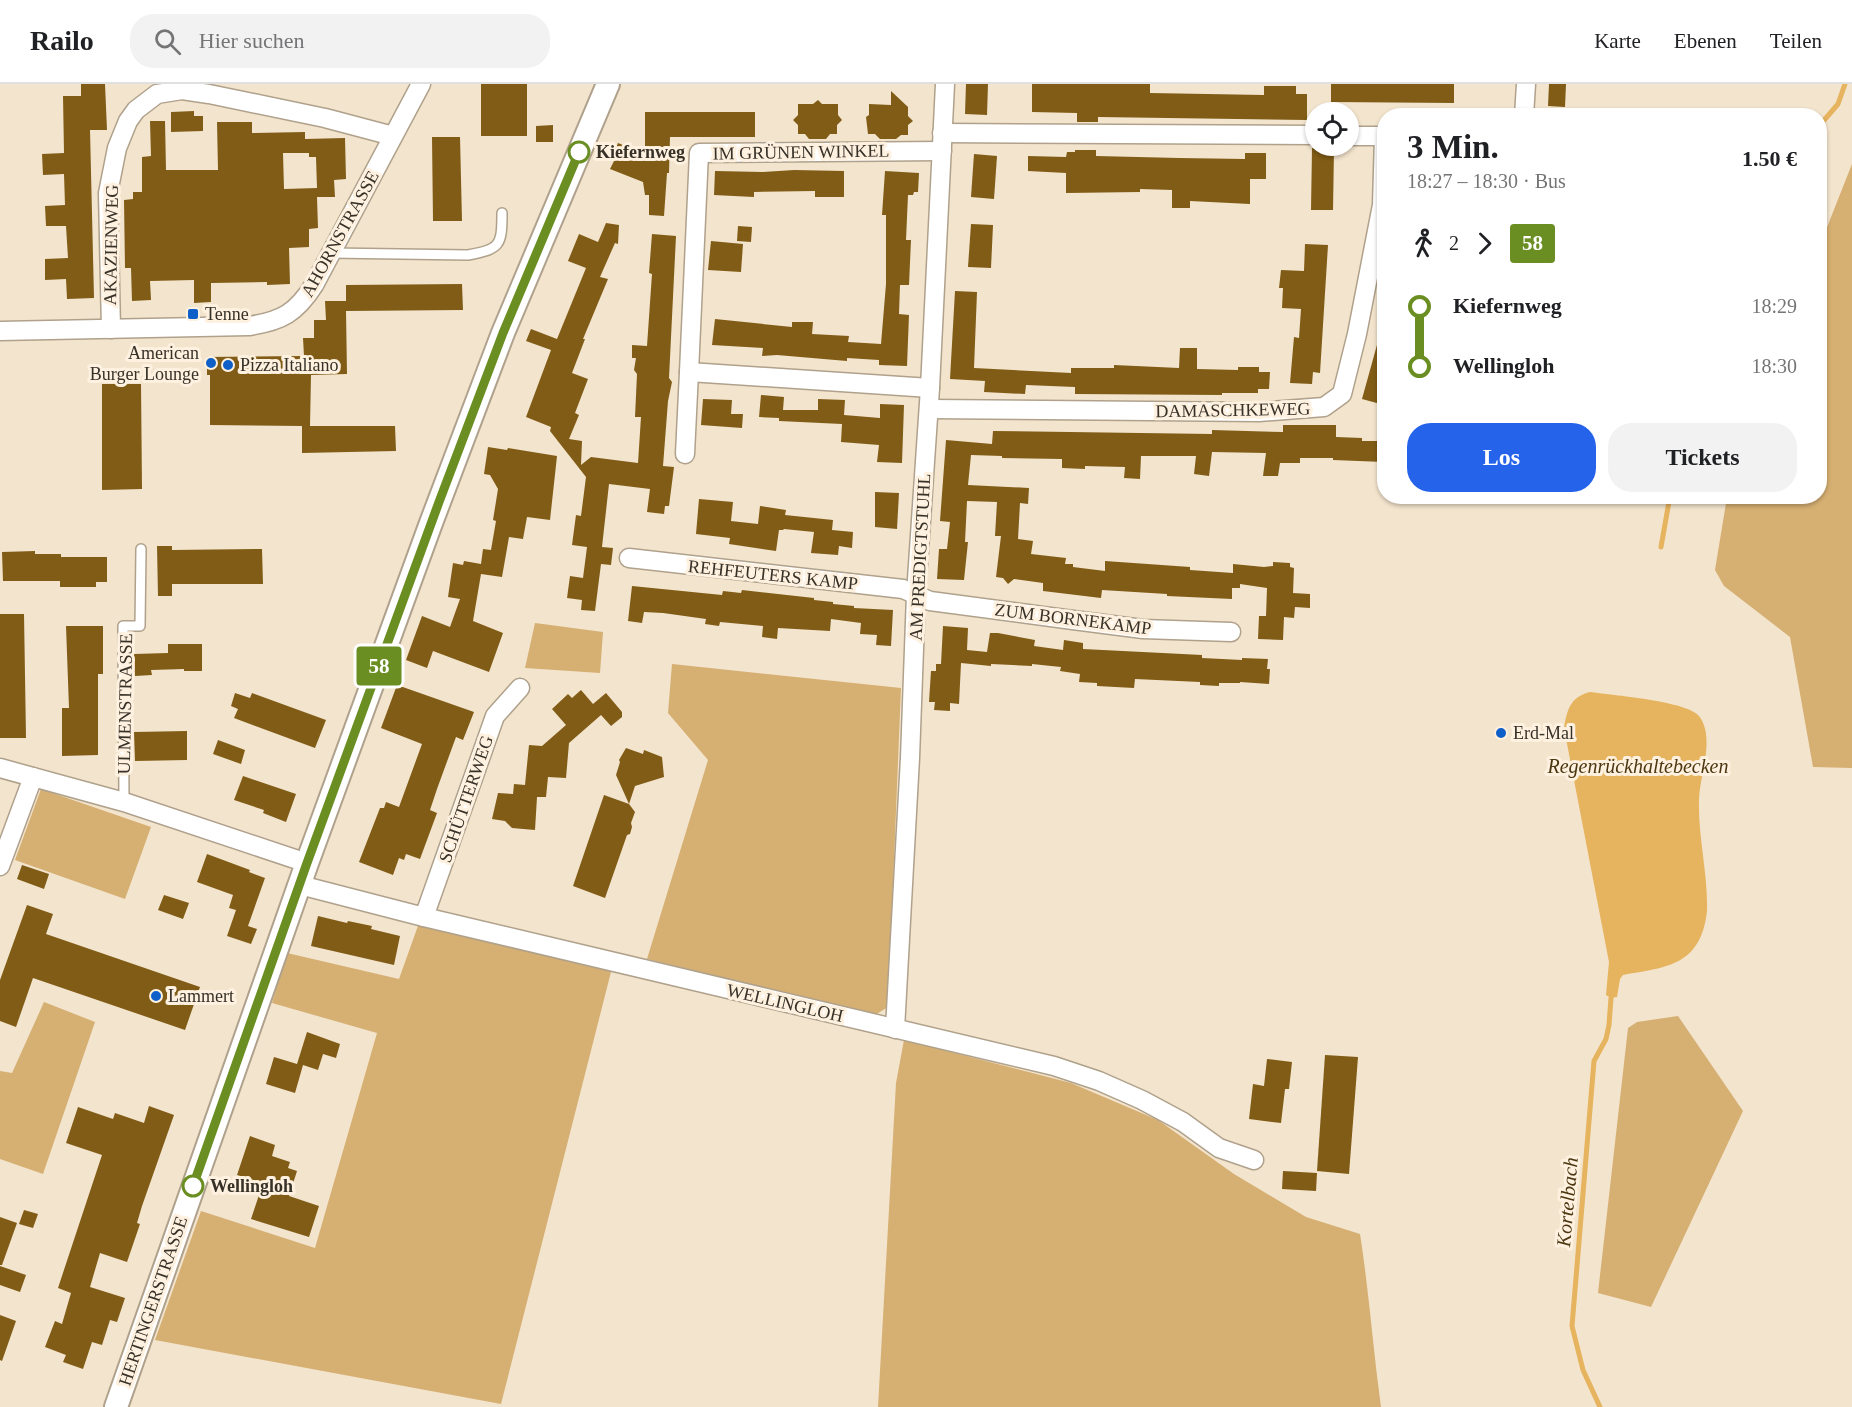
<!DOCTYPE html>
<html lang="de">
<meta charset="utf-8">
<style>
body{margin:0;font-family:Georgia,serif;background:#f2f2f2;color:#202124;height:100vh;display:flex;flex-direction:column;font-size:22px;white-space:nowrap}
*{box-sizing:border-box;margin:0}
p{font-size:20px;color:#757577}
.icon{flex:none;width:33px;height:33px;fill:none;stroke:currentColor;stroke-width:2;stroke-linecap:round;stroke-linejoin:round}
.map{position:relative;flex:1;overflow:hidden}
.drawer{position:absolute;left:1377px;top:24px;width:450px;height:396px;display:flex;flex-direction:column;background:#fff;border-radius:24px;box-shadow:0 2px 4px #0004}
.drawer>*{flex:none}
.badge{padding:0 12px;border-radius:4px;font-size:21px;line-height:39px}
.tools{position:absolute;left:1305px;top:18px;display:grid;gap:12px}
.tools a{display:grid;place-items:center;width:54px;height:54px;border-radius:50%;background:#fff;box-shadow:0 2px 4px #0004;font-size:30px}
.map>.badge{position:absolute;translate:-50% -50%;box-shadow:0 0 0 3px #fff}
.legs{display:flex;align-items:center;gap:9px;height:66px;padding:0 30px;font-size:20px}
.legs p{margin-inline-start:auto}
.overview{display:flex;align-items:center;justify-content:space-between;height:102px;padding:0 30px}
h1{font-size:33px;font-weight:600;line-height:45px}
.button{display:flex;gap:12px;margin-top:auto;padding:12px 30px}
.button a{flex:1;height:69px;border-radius:24px;background:#2563eb;color:#fff;font-size:24px;font-weight:600;line-height:69px;text-align:center}
.button a+a{background:#f2f2f2;color:#202124}
ul{padding:0 30px;list-style:none}
li{display:flex;align-items:center;gap:21px;height:60px;font-size:22px}
li i{display:grid;place-items:center;width:9px;height:100%;margin:0 8px;background:currentColor}
li i::after{content:'';width:15px;height:15px;margin:-8px;border:4px solid;border-radius:50%;background:#fff}
li p{margin-inline-start:auto}
li:first-child i{background:linear-gradient(#0000 50%,currentColor 0)}
li:last-child i{background:linear-gradient(currentColor 50%,#0000 0)}
header{display:flex;align-items:center;gap:36px;box-sizing:border-box;height:84px;padding:0 30px;background:#fff;border-bottom:2px solid #e0e0e0}
header strong{font-size:28px}
nav{display:flex;gap:33px;margin-inline-start:auto;font-size:21px}
.search{width:420px;height:54px;background:#f2f2f2;display:flex;align-items:center;gap:15px;box-sizing:border-box;padding:0 21px;border-radius:24px;color:#757577;font-size:22px}
.map>svg:first-child{display:block}
</style>
<header>
<strong>Railo</strong>
<div class="search"><svg class="icon" aria-label="search" viewBox="0 0 24 24"><circle cx="10" cy="10" r="6"/><path d="M15 15l6 6"/></svg>Hier suchen</div>
<nav><a>Karte</a><a>Ebenen</a><a>Teilen</a></nav>
</header>
<div class="map">
<svg width="1852" height="1323" viewBox="0 0 1852 1323">
<rect width="100%" height="100%" fill="#f3e4cd"/>
<g fill="#d6af72">
<polygon points="1852,80 1852,684 1813,683 1790,553 1724,502 1715,486 1727,413 1820,412 1820,161"/>
<polygon points="535,539 603,548 600,589 525,584"/>
<polygon points="672,580 901,604 888,923 875,931 647,875 708,676 668,629"/>
<polygon points="41,705 151,743 125,815 15,776"/>
<polygon points="419,839 612,884 501,1320 155,1256 201,1127 315,1164 377,949 272,919 287,869 399,895"/>
<polygon points="44,918 95,938 43,1090 0,1075 0,987 12,989"/>
<polygon points="1678,932 1743,1027 1651,1223 1598,1209 1628,944 1637,938"/>
<path d="M904 956 1071 999 1158 1036 1234 1090 1306 1133 1360 1150C1369 1207 1373 1265 1381 1323H878L896 999Z"/>
</g>
<path fill="#e6b35e" d="M1590 608C1611 611 1687 617 1699 632 1716 654 1699 692 1699 717 1698 753 1708 790 1707 826 1706 839 1702 854 1694 864 1678 885 1647 886 1623 891L1620 895 1617 913 1611 914 1606 911 1609 878 1564 644C1567 626 1570 613 1590 608Z"/>
<g fill="none" stroke-linecap="round" stroke-linejoin="round">
<g stroke="#e6b35e" stroke-width="5">
<polyline points="1820,41 1838,20 1845,0"/>
<polyline points="1661,463 1670,412"/>
<polyline points="1600,1323 1583,1286 1572,1242 1594,977 1606,955 1609,941 1611,914"/>
</g>
</g>
<g fill="#805c16" fill-rule="evenodd">
<polygon points="81,0 105,0 107,46 90,46 94,214 67,215 66,195 45,196 45,175 68,174 66,142 46,142 45,122 65,121 64,90 43,91 42,70 64,69 63,12 81,12"/>
<rect x="481" y="0" width="46" height="52"/>
<polygon points="966,0 988,0 987,31 965,30"/>
<polygon points="1032,0 1150,0 1150,9 1264,11 1264,2 1296,2 1296,10 1307,10 1307,36 1098,33 1098,38 1077,38 1077,29 1032,28"/>
<polygon points="1331,0 1454,0 1454,19 1331,18"/>
<polygon points="1549,0 1566,0 1565,23 1548,22"/>
<polygon points="891,7 908,23 908,32 913,37 908,41 908,51 901,51 896,55 880,55 875,50 868,50 866,33 869,31 869,20 891,21"/>
<polygon points="818,16 822,20 838,20 838,31 842,36 837,41 837,50 830,50 826,55 809,55 805,50 798,50 798,41 793,36 798,31 798,20 813,20"/>
<polygon points="194,27 194,32 203,32 203,47 171,48 171,28"/>
<polygon points="645,28 755,28 755,53 670,53 669,89 667,89 664,132 649,131 649,111 645,111 643,98 610,85 614,77 611,76 618,59 645,70"/>
<path d="M150 37H165L166 86H218L217 38H252V49L305 48V55L345 54 346 95 334 96 335 113H317L318 144 309 145V163L289 164 290 200 267 201V198L211 199V218L194 219V196L150 197 151 216 132 217 131 184H125L124 116 133 115V108H142V73L151 72ZM283 69H309V73H316L317 104 284 105Z"/>
<polygon points="553,41 553,58 536,58 536,42"/>
<polygon points="432,53 460,53 462,137 433,137"/>
<polygon points="1312,64 1334,65 1333,126 1311,126"/>
<polygon points="1075,66 1096,66 1096,72 1179,74 1245,75 1245,69 1266,69 1266,95 1250,95 1250,120 1190,117 1190,124 1172,124 1172,106 1140,105 1140,108 1066,109 1066,89 1028,87 1028,72 1066,73 1067,68 1075,68"/>
<polygon points="974,70 997,72 994,115 971,113"/>
<polygon points="794,86 844,87 844,113 815,113 815,107 754,108 754,113 714,111 715,87 763,88"/>
<polygon points="885,87 919,89 918,108 914,108 913,111 908,111 906,156 911,156 909,201 900,201 899,230 909,231 907,282 879,281 879,276 847,274 847,277 777,271 762,272 763,264 712,261 715,235 792,243 792,238 813,238 812,250 849,252 848,258 881,260 886,200 886,131 882,131"/>
<polygon points="606,139 619,141 618,160 615,159 600,193 608,195 583,255 585,255 572,289 588,295 575,329 579,331 569,355 582,357 581,381 591,373 638,379 641,333 635,333 637,290 634,286 636,274 632,274 632,261 647,262 652,190 649,189 652,150 676,152 669,294 672,298 668,317 663,382 674,383 669,422 665,422 664,430 647,428 650,405 609,400 602,463 613,464 611,481 601,480 595,527 581,526 582,516 567,514 570,492 583,494 587,463 572,461 576,431 581,432 586,393 550,347 551,343 526,333 551,266 526,257 531,245 557,255 586,184 568,177 579,150 598,158"/>
<polygon points="971,140 993,141 991,184 968,183"/>
<polygon points="738,142 752,143 751,158 737,157"/>
<polygon points="711,157 743,160 741,188 708,186"/>
<polygon points="1305,160 1328,161 1320,289 1313,288 1312,300 1290,299 1294,253 1299,254 1301,225 1282,224 1283,204 1279,204 1281,186 1304,187"/>
<polygon points="462,200 463,226 346,227 347,290 311,291 310,342 395,342 396,367 302,369 302,342 210,341 210,291 207,291 207,273 304,272 303,254 314,254 314,236 326,236 325,217 346,217 346,201"/>
<polygon points="955,207 977,208 974,284 1071,289 1071,284 1114,284 1114,281 1179,284 1180,264 1197,264 1197,285 1238,286 1238,283 1259,283 1259,288 1270,288 1269,305 1258,305 1258,309 1222,309 1222,311 1075,310 1075,303 1026,301 1025,310 984,308 985,297 950,295"/>
<polygon points="1380,250 1384,250 1384,321 1362,315"/>
<polygon points="102,300 141,300 142,405 102,406"/>
<polygon points="761,311 784,313 783,326 818,326 818,315 845,316 844,331 880,334 880,320 904,321 902,379 877,378 879,361 841,358 842,340 779,337 779,334 759,333"/>
<polygon points="703,315 732,316 731,330 743,330 742,344 701,341"/>
<polygon points="1283,341 1336,341 1336,353 1362,354 1362,357 1384,357 1384,378 1333,376 1333,374 1300,374 1300,379 1280,379 1278,392 1263,392 1266,369 1212,368 1209,392 1194,390 1196,372 1141,372 1140,395 1124,394 1125,383 1085,382 1085,385 1062,384 1062,375 1002,374 1002,372 971,371 968,401 1029,404 1028,420 1020,419 1018,455 1033,457 1031,470 1066,474 1065,480 1073,480 1073,483 1105,487 1105,477 1190,483 1190,486 1233,489 1233,480 1264,483 1273,482 1273,478 1290,479 1290,483 1294,484 1293,509 1310,510 1310,524 1295,523 1294,534 1284,533 1283,556 1258,555 1259,532 1266,532 1267,504 1240,500 1240,504 1232,504 1232,515 1167,512 1167,510 1102,506 1101,514 1043,507 1043,499 1014,495 1008,500 1003,494 996,493 1001,452 995,452 997,418 967,417 965,458 968,458 964,496 937,495 939,465 947,465 950,438 940,437 946,356 992,360 993,347 1212,350 1212,346 1283,348"/>
<polygon points="488,363 507,366 508,364 557,372 550,436 527,433 523,455 509,453 502,493 481,490 473,537 503,549 489,588 433,567 427,584 406,576 422,532 450,543 460,515 448,513 453,479 463,481 464,477 481,480 483,465 491,466 496,437 493,436 498,405 490,391 484,390"/>
<polygon points="875,408 899,409 897,445 875,443"/>
<polygon points="699,415 733,418 731,437 758,440 760,422 786,426 785,431 833,436 832,446 853,448 852,464 839,462 838,471 811,469 814,448 784,445 783,446 779,446 776,467 729,460 730,454 696,450"/>
<polygon points="157,462 172,462 172,466 262,465 263,500 172,500 172,512 158,512"/>
<polygon points="35,467 35,470 61,470 61,473 107,473 107,498 96,498 96,503 60,503 60,497 3,497 2,468"/>
<polygon points="632,502 722,511 723,507 741,509 742,506 814,514 814,516 833,518 833,520 854,522 854,524 893,526 891,562 876,561 877,551 860,550 861,539 831,535 830,547 778,544 777,555 762,553 763,542 720,538 719,542 705,540 706,535 663,529 644,528 642,539 628,537"/>
<polygon points="0,530 24,530 26,654 0,654"/>
<polygon points="66,542 103,542 103,590 98,590 98,671 62,672 62,624 69,624"/>
<polygon points="943,542 968,544 967,566 987,568 990,549 998,549 1035,556 1034,562 1063,566 1064,556 1083,559 1083,565 1202,571 1202,574 1242,576 1242,574 1268,575 1267,585 1270,585 1269,600 1240,598 1240,599 1219,599 1219,602 1200,601 1200,598 1135,595 1134,604 1097,602 1097,599 1079,598 1080,590 1060,587 1061,583 1032,580 1032,582 991,580 991,582 961,579 959,620 950,619 950,627 934,626 935,618 929,618 931,587 936,587 936,580 941,580"/>
<polygon points="168,560 202,560 202,587 184,587 184,585 151,586 152,591 135,592 134,570 168,569"/>
<polygon points="397,601 474,628 463,656 456,653 437,705 430,726 437,729 420,775 406,770 404,776 399,774 393,791 359,778 380,724 384,724 386,718 399,723 422,660 381,644"/>
<polygon points="581,606 593,620 606,609 622,628 622,633 611,642 601,631 569,659 566,694 548,693 546,713 537,713 535,746 512,744 505,737 492,735 498,709 513,710 514,700 525,701 529,661 542,662 566,641 552,625 568,610 572,614"/>
<polygon points="235,609 250,614 252,609 326,636 315,664 234,634 238,625 231,622"/>
<polygon points="187,647 187,676 135,677 134,648"/>
<polygon points="218,656 245,666 241,680 213,670"/>
<polygon points="626,664 643,670 644,666 662,673 664,693 635,702 629,720 616,691 620,678 619,676"/>
<polygon points="243,692 296,710 286,738 263,729 264,726 234,716"/>
<polygon points="604,711 629,720 635,728 631,739 632,743 630,750 627,751 605,814 573,802"/>
<polygon points="207,770 250,786 249,788 265,794 248,842 257,845 251,860 227,852 236,826 229,824 233,811 197,798"/>
<polygon points="22,781 49,790 44,805 17,795"/>
<polygon points="164,811 189,819 183,835 158,826"/>
<polygon points="27,821 53,830 46,850 200,903 185,946 33,894 16,943 0,937 0,896"/>
<polygon points="318,832 347,839 348,837 372,842 371,845 400,852 394,881 311,862"/>
<polygon points="307,948 340,960 336,974 323,970 318,986 303,981 295,1009 266,1000 274,973 297,980"/>
<polygon points="1325,971 1358,973 1349,1090 1317,1087"/>
<polygon points="1267,975 1292,978 1289,1005 1285,1005 1281,1039 1249,1035 1253,1000 1264,1002"/>
<polygon points="149,1022 174,1031 142,1122 137,1139 140,1140 127,1178 100,1169 90,1203 125,1214 117,1238 110,1236 102,1261 92,1258 83,1285 63,1278 66,1271 45,1263 55,1237 62,1240 71,1209 58,1204 102,1071 66,1059 78,1023 113,1035 115,1029 144,1039"/>
<polygon points="250,1052 275,1061 272,1072 290,1078 288,1084 297,1087 289,1112 319,1122 309,1153 251,1135 263,1099 237,1091"/>
<polygon points="1283,1087 1317,1089 1316,1107 1282,1105"/>
<polygon points="24,1126 38,1130 33,1144 19,1140"/>
<polygon points="0,1133 17,1139 2,1181 0,1181"/>
<polygon points="0,1182 26,1191 20,1208 0,1201"/>
<polygon points="0,1231 16,1237 2,1277 0,1276"/>
</g>
<g fill="none" stroke-linecap="round" stroke-linejoin="round">
<g stroke="#afa18b" stroke-width="12">
<g id="service">
<polyline points="1427,32 1468,31"/>
<path d="M331 169 468 171C500 165 502 162 502 129"/>
<polyline points="124,718 123,542 140,542 141,465"/>
</g>
</g>
<g stroke="#afa18b" stroke-width="21">
<g id="minor">
<polyline points="1524,32 1526,0"/>
<polyline points="942,49 1316,51"/>
<polyline points="111,245 108,109 117,64 128,37 136,26 157,10 182,6 209,10 325,34 393,52"/>
<path d="M0 247 249 242C282 237 296 229 314 201L421 0"/>
<polyline points="930,304 689,288 699,69 942,67"/>
<polyline points="929,325 1259,328 1324,323 1342,310 1357,250 1382,121 1384,52 1348,52"/>
<polyline points="685,370 689,288"/>
<polyline points="629,474 903,505 930,517 1073,536 1143,545 1231,548"/>
<polyline points="0,684 124,718 307,779"/>
<polyline points="0,782 33,693"/>
<polyline points="300,801 424,833 1054,982 1099,997 1142,1016 1183,1038 1219,1064 1254,1076"/>
<polyline points="424,833 495,632 520,604"/>
<polyline points="895,945 910,674 916,510 930,304 945,0"/>
</g>
</g>
<g stroke="#afa18b" stroke-width="26">
<polyline id="tertiary" points="116,1323 307,779 431,439 503,249 608,0"/>
</g>
<use href="#service" stroke="#fff" stroke-width="9"/>
<use href="#minor" stroke="#fff" stroke-width="18"/>
<use href="#tertiary" stroke="#fff" stroke-width="22"/>
</g>
<g fill="none" stroke-linecap="round" stroke-linejoin="round">
<g stroke="#fff" stroke-width="14">
<polyline id="line-1" points="193,1102 307,779 439,418 503,249 579,68"/>
</g>
<use href="#line-1" stroke="#6b8e23" stroke-width="9"/>
</g>
<g fill="#fff" stroke="#6b8e23" stroke-width="3">
<circle cx="579" cy="68" r="10"/>
<circle cx="193" cy="1102" r="10"/>
</g>
<g fill="#0f5fc9" stroke="#fef1df" stroke-width="2">
<rect x="187" y="224" width="12" height="12" rx="3"/>
<circle cx="211" cy="279" r="6"/>
<circle cx="228" cy="281" r="6"/>
<circle cx="1501" cy="649" r="6"/>
<circle cx="156" cy="912" r="6"/>
</g>
<g text-anchor="middle" dominant-baseline="central" stroke-width="6" stroke-linejoin="round" paint-order="stroke">
<g font-size="18" font-weight="bold" fill="#373128" stroke="#fef1df" text-anchor="start">
<text x="596" y="68">Kiefernweg</text>
<text x="210" y="1102">Wellingloh</text>
</g>
<g font-size="18" fill="#373128" stroke="#fef1df">
<text transform="translate(801 68) rotate(-1)">IM GRÜNEN WINKEL</text>
<text transform="translate(340 150) rotate(-61)">AHORNSTRASSE</text>
<text transform="translate(111 161) rotate(-89)">AKAZIENWEG</text>
<text transform="translate(1233 326) rotate(-1)">DAMASCHKEWEG</text>
<text transform="translate(920 473) rotate(-87)">AM PREDIGTSTUHL</text>
<text transform="translate(773 491) rotate(6)">REHFEUTERS KAMP</text>
<text transform="translate(1073 535) rotate(7)">ZUM BORNEKAMP</text>
<text transform="translate(125 620) rotate(-89)">ULMENSTRASSE</text>
<text transform="translate(466 715) rotate(-71)">SCHÜTTERWEG</text>
<text transform="translate(785 919) rotate(13)">WELLINGLOH</text>
<text transform="translate(153 1217) rotate(-71)">HERTINGERSTRASSE</text>
</g>
<g font-size="18" fill="#373128" stroke="#fef1df" text-anchor="start">
<text x="205" y="230">Tenne</text>
<text x="199" y="269" text-anchor="end">American<tspan x="199" dy="21">Burger Lounge</tspan></text>
<text x="240" y="281">Pizza Italiano</text>
<text x="1513" y="649">Erd-Mal</text>
<text x="168" y="912">Lammert</text>
</g>
<g font-size="20" font-style="italic" fill="#4c3712" stroke="#fef1df">
<text x="1638" y="682">Regenrückhaltebecken</text>
<text transform="translate(1567 1118) rotate(-85)">Kortelbach</text>
</g>
</g>
</svg>
<div class="tools">
<a><svg class="icon" aria-label="locate" viewBox="0 0 24 24"><circle cx="12" cy="12" r="6"/><path d="M12 2v4M12 18v4M2 12h4M18 12h4"/></svg></a>
</div>
<b class="badge" style="left:379px;top:582px;background:#6b8e23;color:#fff">58</b>
<section class="drawer">
<div class="overview"><div><h1>3 Min.</h1><p>18:27 – 18:30 · Bus</p></div><b>1.50 €</b></div>
<div class="legs"><svg class="icon" aria-label="walk" viewBox="0 0 24 24"><circle cx="13" cy="4" r="2"/><path d="M13 8l-2 6 4 7M11 14l-3 7M7 12l3-4h3l4 4"/></svg>2<svg class="icon" aria-label="forward" viewBox="0 0 24 24"><path d="M9 5l7 7-7 7"/></svg><b class="badge" style="background:#6b8e23;color:#fff">58</b></div>
<ul>
<li><i style="color:#6b8e23"></i><b>Kiefernweg</b><p>18:29</p></li>
<li><i style="color:#6b8e23"></i><b>Wellingloh</b><p>18:30</p></li>
</ul>
<div class="button"><a>Los</a><a>Tickets</a></div>
</section>
</div>
